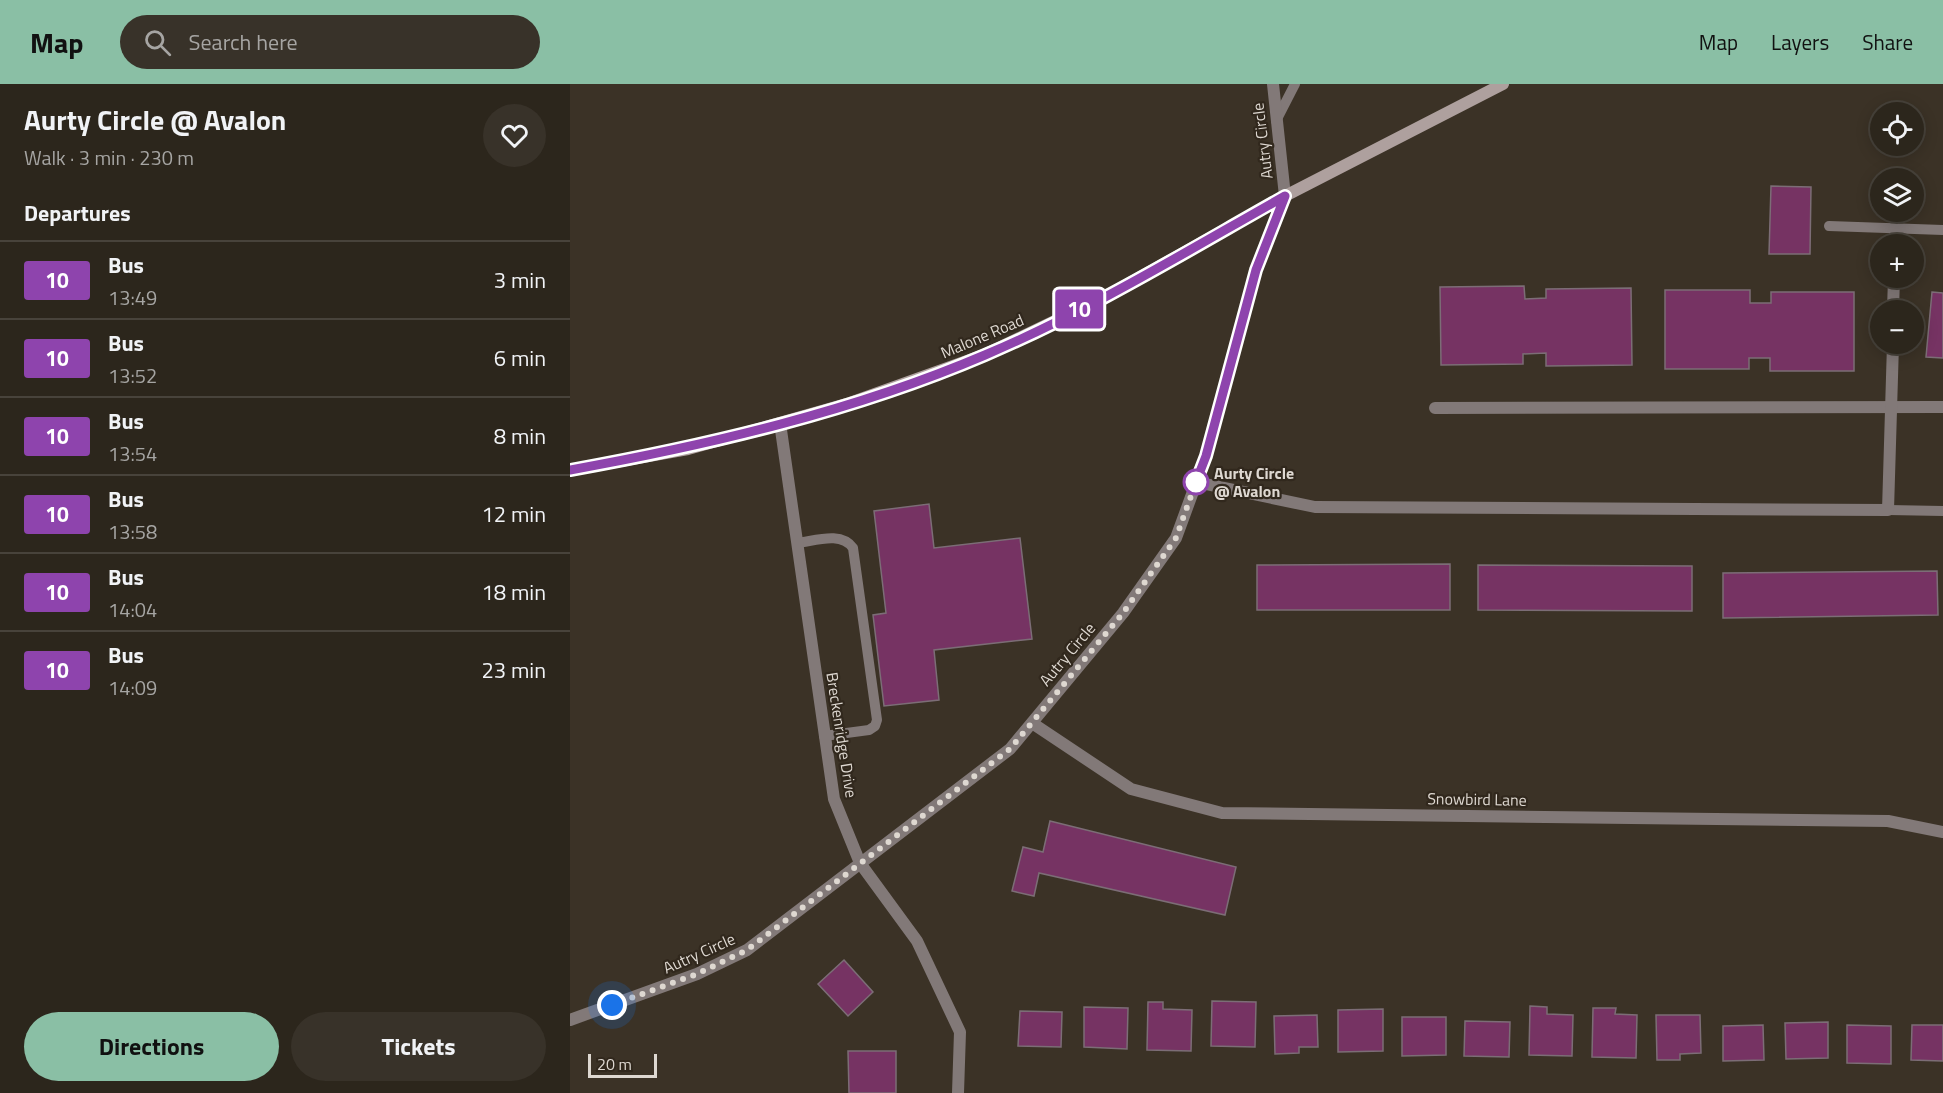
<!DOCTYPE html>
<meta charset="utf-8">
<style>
body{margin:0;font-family:"Titillium Web",sans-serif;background:#383229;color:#f1f3f6;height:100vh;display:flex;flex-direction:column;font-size:22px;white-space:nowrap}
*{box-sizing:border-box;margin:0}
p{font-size:20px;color:#a6a5a3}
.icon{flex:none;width:33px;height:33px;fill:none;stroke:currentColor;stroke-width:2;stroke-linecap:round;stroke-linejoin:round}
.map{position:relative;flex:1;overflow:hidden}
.side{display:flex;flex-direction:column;background:#2c261c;width:570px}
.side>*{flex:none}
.badge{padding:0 12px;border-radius:4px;font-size:21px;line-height:39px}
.tools{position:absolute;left:1300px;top:18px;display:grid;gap:12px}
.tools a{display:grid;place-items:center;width:54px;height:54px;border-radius:50%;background:#2c261c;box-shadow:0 3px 15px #0003,0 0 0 2px #48433b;font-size:30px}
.scale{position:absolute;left:18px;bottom:15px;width:69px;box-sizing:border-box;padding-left:6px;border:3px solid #ded8d1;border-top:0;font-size:16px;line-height:21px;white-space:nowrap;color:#ded8d1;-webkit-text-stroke:4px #31281d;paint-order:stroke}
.you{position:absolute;width:30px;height:30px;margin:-15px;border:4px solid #fff;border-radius:50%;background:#1a73e8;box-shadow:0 0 0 9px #1a73e833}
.map>.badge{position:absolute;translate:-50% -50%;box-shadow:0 0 0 3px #fff}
h2{padding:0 24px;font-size:22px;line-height:54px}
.round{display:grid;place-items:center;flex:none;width:63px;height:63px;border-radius:32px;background:#383229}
.summary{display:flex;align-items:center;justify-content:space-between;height:102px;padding:0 24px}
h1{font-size:28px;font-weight:700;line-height:45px}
.button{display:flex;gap:12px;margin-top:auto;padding:12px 24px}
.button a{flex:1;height:69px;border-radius:36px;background:#8abfa5;color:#111;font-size:24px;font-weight:700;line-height:69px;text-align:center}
.button a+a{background:#383229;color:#f1f3f6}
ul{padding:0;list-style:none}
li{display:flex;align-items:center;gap:18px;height:78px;padding:0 24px;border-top:2px solid #48433b}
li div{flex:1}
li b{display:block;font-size:22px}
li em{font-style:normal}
li .badge{min-width:66px;font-weight:700;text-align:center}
header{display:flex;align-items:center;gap:36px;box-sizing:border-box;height:84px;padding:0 30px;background:#8abfa5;color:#111}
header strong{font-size:28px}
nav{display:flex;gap:33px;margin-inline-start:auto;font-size:21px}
.search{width:420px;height:54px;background:#383229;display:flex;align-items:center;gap:15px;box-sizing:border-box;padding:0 21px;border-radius:33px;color:#a6a5a3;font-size:22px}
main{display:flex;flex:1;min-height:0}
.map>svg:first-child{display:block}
</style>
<header>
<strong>Map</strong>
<div class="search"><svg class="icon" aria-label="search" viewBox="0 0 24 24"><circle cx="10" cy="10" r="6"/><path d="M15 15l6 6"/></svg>Search here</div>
<nav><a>Map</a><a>Layers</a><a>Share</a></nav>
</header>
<main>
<section class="side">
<div class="summary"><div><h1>Aurty Circle @ Avalon</h1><p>Walk · 3 min · 230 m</p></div><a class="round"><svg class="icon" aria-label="heart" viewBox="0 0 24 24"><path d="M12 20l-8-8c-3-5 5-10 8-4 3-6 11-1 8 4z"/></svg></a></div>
<h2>Departures</h2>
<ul>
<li><span class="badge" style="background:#8e44ad;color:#fff">10</span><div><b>Bus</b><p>13:49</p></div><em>3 min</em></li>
<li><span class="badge" style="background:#8e44ad;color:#fff">10</span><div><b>Bus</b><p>13:52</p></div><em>6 min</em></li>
<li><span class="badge" style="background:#8e44ad;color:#fff">10</span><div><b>Bus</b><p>13:54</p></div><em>8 min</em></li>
<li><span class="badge" style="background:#8e44ad;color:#fff">10</span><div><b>Bus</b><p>13:58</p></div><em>12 min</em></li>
<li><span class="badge" style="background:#8e44ad;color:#fff">10</span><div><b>Bus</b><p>14:04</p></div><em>18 min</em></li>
<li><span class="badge" style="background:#8e44ad;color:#fff">10</span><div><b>Bus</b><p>14:09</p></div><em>23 min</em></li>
</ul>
<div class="button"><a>Directions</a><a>Tickets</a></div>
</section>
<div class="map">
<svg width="1373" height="1009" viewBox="0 0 1373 1009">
<rect width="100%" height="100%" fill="#3b3226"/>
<g fill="#763363" stroke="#7c6d76" stroke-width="1.5">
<polygon points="1201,102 1241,103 1240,170 1199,170"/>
<polygon points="954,202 955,215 976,214 976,205 1061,204 1062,281 976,282 976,269 953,270 953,280 871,281 870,203"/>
<polygon points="1095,206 1180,206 1180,219 1201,219 1201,208 1284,208 1284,287 1200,287 1200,274 1179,274 1179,285 1095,285"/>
<polygon points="1362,208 1373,209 1373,274 1356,273"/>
<polygon points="359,420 364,464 450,454 462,555 364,566 369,616 314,622 303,531 316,529 304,427"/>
<polygon points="880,480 880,526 687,526 687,481"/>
<polygon points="908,481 1122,482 1122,527 908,526"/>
<polygon points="1367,487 1368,531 1153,534 1153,489"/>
<polygon points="480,737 666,783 655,831 469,789 464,812 442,807 453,763 473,768"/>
<polygon points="274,876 303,908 278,932 248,900"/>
<polygon points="642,917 686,918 685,963 641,962"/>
<polygon points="578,918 593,918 593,925 622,926 621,967 577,966"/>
<polygon points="960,922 977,923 977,930 1003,931 1002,972 959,971"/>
<polygon points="514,923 558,924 557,965 514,963"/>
<polygon points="1023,924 1046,924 1045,930 1067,931 1066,974 1022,973"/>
<polygon points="813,925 813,967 768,968 768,926"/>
<polygon points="450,927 492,928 491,963 448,962"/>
<polygon points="747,931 748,963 729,963 729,969 705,970 704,932"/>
<polygon points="1086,931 1130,931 1131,969 1110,970 1110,976 1087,976"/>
<polygon points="832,933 876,933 876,971 832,972"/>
<polygon points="895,937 940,938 939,973 894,972"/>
<polygon points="1258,938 1258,974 1216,975 1215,939"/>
<polygon points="1193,941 1194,976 1153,977 1153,942"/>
<polygon points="1277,941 1321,942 1321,980 1277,979"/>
<polygon points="1342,941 1373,941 1373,977 1341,976"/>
<polygon points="278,967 326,967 326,1009 279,1009"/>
</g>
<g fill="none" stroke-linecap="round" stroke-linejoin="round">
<g stroke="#827978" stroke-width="10">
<polyline points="706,37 725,0"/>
<polyline points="1259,142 1373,146"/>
<polyline points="1318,426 1373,427"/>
<path d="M227 459C245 457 271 447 283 464L307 636 305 642 299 646 254 652"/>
</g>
<g stroke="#827978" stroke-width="12">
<polyline points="1325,160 1325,144"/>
<polyline points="1323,226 1324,194"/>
<polyline points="865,324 1373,323"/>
<polyline points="210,339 264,715 290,779 347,857 390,948 388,1009"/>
<polyline points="626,398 745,423 1318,426 1323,260"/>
<polyline points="462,639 561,705 652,729 1318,737 1373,748"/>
<polyline points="0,936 127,890 177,866 440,665 553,529 606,454 636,372 686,186 715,112 703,0"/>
</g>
<polyline stroke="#aea09e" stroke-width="12" points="0,386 118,365 280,319 414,271 533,214 715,112 933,0"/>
</g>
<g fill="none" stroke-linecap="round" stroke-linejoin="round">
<g stroke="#fff" stroke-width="14">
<path id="line" d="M0 386C139 361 284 327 415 271 519 227 617 167 715 112L686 186 636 372 626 398"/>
</g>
<use href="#line" stroke="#8e44ad" stroke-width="9"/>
<polyline stroke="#ded8d1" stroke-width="6" stroke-dasharray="0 10.8" points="42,921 127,890 177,866 440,665 553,529 606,454 626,398"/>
</g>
<circle fill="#fff" stroke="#8e44ad" stroke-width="3" cx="626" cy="398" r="12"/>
<g text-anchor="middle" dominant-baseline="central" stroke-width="4.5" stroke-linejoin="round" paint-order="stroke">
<g font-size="16" fill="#ded8d1" stroke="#31281d">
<text transform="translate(692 57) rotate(-97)">Autry Circle</text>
<text transform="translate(412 252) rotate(-23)">Malone Road</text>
<text transform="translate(497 570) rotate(-50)">Autry Circle</text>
<text transform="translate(272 651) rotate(81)">Breckenridge Drive</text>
<text transform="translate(907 715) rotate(1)">Snowbird Lane</text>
<text transform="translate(129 869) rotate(-24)">Autry Circle</text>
</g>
<g font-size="16" font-weight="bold" fill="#ded8d1" stroke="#31281d" text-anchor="start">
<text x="644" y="389">Aurty Circle<tspan x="644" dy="18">@ Avalon</tspan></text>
</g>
</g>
</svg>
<div class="tools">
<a><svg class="icon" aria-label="locate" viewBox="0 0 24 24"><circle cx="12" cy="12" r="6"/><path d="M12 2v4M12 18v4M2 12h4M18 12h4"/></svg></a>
<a><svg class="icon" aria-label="layers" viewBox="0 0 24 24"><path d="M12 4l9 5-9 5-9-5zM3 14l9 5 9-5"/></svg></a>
<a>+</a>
<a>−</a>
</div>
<div class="scale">20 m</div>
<div class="you" style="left:42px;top:921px"></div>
<b class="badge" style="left:509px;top:225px;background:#8e44ad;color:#fff">10</b>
</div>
</main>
